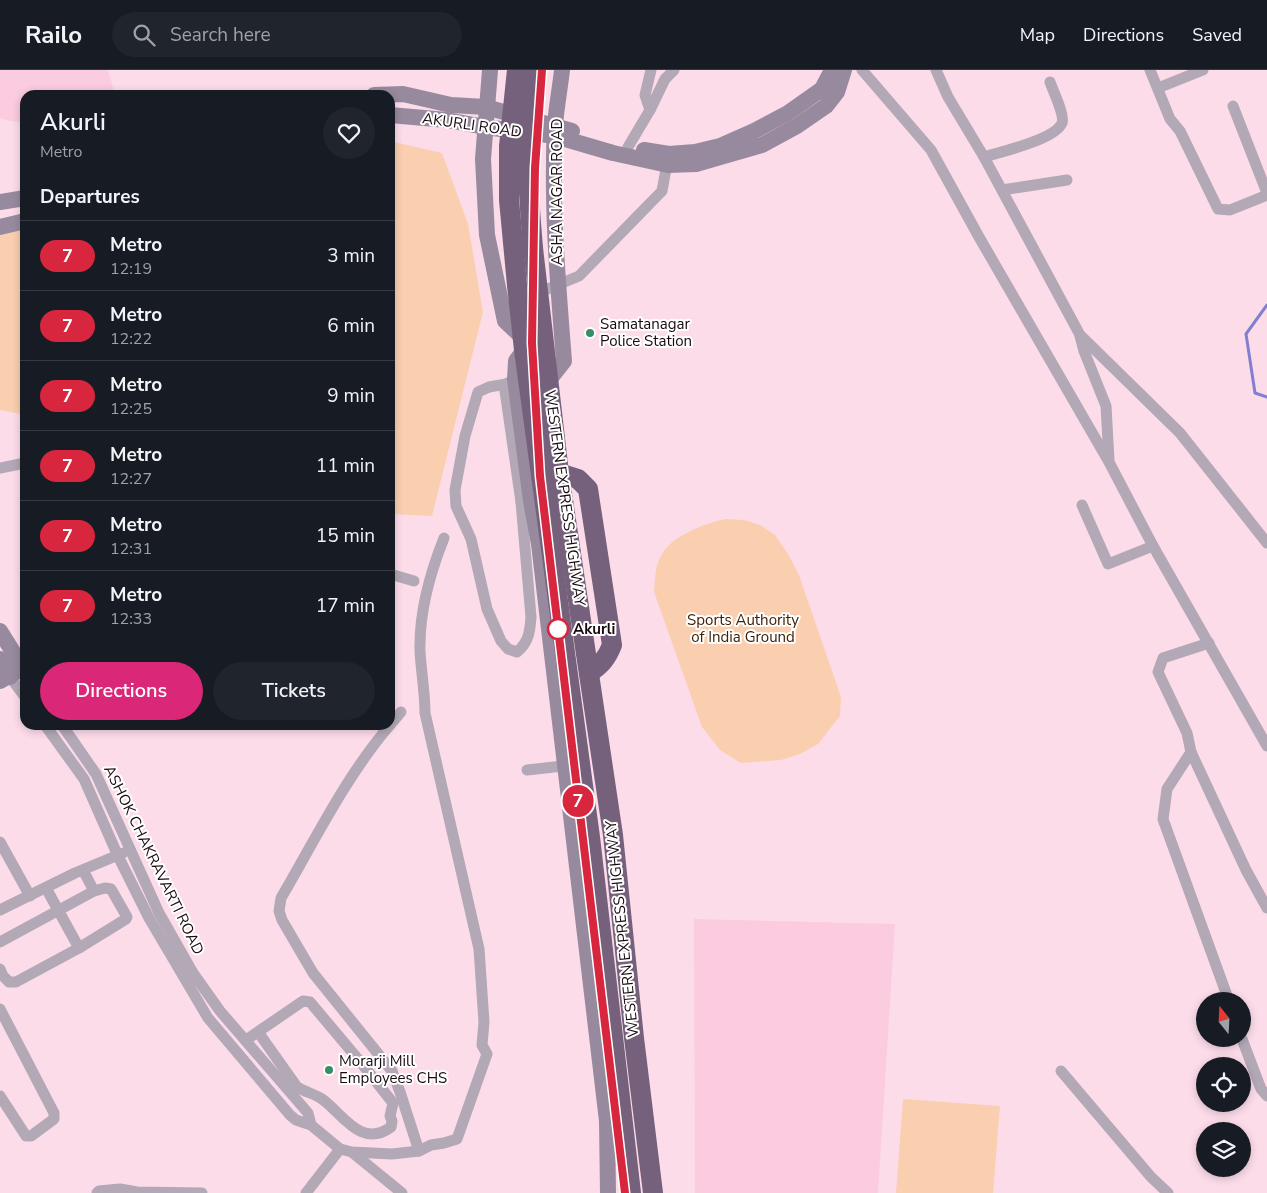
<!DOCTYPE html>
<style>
body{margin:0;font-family:"Nunito Sans",sans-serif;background:#20242c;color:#f1f3f6;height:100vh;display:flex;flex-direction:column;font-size:19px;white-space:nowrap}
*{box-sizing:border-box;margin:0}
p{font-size:16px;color:#9ea1a6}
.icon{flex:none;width:28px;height:28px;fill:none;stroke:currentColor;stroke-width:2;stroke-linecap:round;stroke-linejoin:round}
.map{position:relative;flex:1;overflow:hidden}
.details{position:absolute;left:20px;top:20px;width:375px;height:640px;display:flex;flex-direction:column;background:#171b24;border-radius:15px;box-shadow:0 2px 8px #0003}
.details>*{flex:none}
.badge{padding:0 10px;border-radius:16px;font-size:18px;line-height:32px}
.needle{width:32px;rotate:342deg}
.buttons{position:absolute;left:1196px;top:922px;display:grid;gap:10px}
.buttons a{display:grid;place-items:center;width:55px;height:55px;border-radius:50%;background:#171b24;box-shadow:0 2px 8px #0003;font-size:25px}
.map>.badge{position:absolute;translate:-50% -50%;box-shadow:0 0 0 2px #fff}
h2{padding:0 20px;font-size:19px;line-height:45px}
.round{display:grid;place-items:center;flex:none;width:52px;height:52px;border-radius:26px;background:#20242c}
.head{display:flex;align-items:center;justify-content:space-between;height:85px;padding:0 20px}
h1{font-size:24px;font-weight:600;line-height:38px}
.primary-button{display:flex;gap:10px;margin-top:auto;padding:10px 20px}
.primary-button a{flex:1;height:58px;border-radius:30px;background:#db2777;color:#fff;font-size:20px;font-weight:600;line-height:58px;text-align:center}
.primary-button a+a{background:#20242c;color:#f1f3f6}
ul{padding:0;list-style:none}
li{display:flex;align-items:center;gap:15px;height:70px;padding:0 20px;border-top:1px solid #363941}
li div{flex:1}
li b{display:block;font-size:19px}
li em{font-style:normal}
li .badge{min-width:55px;font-weight:700;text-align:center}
header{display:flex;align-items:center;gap:30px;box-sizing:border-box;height:70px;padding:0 25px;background:#171b24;border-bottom:1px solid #363941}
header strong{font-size:24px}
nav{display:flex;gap:28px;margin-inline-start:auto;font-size:18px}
.search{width:350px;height:45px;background:#20242c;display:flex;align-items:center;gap:12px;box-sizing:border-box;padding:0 18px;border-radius:28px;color:#9ea1a6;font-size:19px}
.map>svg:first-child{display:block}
</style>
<header>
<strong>Railo</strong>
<div class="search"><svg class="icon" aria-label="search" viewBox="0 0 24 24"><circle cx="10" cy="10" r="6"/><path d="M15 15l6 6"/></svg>Search here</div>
<nav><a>Map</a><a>Directions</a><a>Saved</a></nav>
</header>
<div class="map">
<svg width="1267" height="1123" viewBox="0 0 1267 1123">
<rect width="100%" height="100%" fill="#fddcea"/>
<g fill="#fbcbdf">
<polygon points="0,0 108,0 115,25 25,25 25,53 10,51 0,48"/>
<polygon points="694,849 895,854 878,1123 695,1123"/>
</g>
<g fill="#facfb0">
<polygon points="390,71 442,83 468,154 483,242 432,446 390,444"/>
<polygon points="25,156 25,345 0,340 0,162"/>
<path d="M726 449 744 450 760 455 775 465 788 484 799 505 841 627 840 646 818 674 800 684 781 690 741 693 720 680 702 657 654 522C655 509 655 494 662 484 673 465 706 453 726 449Z"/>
<polygon points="903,1029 1000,1036 993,1123 896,1123"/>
</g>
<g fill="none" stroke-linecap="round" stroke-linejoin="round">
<polyline stroke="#827fd0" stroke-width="3" points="1267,235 1246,264 1255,323 1267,327"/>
<g stroke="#b2a8b6" stroke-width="11">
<polyline points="862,0 931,80 979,167 1109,392 1153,476 1267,676"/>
<polyline points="936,0 948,27 984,87 1080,265 1180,363 1267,473"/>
<polyline points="1150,0 1170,49 1180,61 1218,139 1230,140 1267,125"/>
<polyline points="1158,18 1203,0"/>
<polyline points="1233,36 1267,123"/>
<polyline points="650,40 645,25 651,0"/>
<polyline points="628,77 650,40 665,9 674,0"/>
<path d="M984 87C1000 82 1055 70 1062 53 1065 45 1053 21 1050 12"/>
<polyline points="1002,120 1067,110"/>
<polyline points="538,223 579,206 662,121 668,88"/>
<polyline points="1080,266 1084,281 1106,336 1109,390"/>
<polyline points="512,311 506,314 505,321 521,432 528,431"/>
<path d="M506 314 489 317 478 322 465 366 455 420 456 436 471 469 487 539 501 571 508 579 517 582C529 572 530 561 531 547L521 432"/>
<polyline points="0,398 25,393"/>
<polyline points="1082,435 1108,494 1153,476"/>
<polyline points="390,504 414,511"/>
<polyline points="1209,573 1163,588 1158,602 1187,663 1191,682 1167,719 1163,749 1229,931"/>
<polyline points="10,607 25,627"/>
<path d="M45 655 84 709 118 786 149 848 208 948 290 1045 296 1050 311 1055 340 1079 352 1082 392 1084 419 1081 431 1075 444 1073 457 1069 487 984 482 975 484 952 479 879 425 643C425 622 421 601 420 581 419 543 430 503 444 468"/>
<polyline points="62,655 96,704 159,843 193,903 220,941 308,1043 311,1055"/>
<path d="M390 655C346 706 315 770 281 828L279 841 282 850 313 903 392 1001 400 1022 419 1081"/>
<polyline points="390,655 401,642"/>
<polyline points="1191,682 1246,800 1267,838"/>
<polyline points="527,700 572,695"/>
<polyline points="0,772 30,826"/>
<polyline points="83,800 94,821"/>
<polyline points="46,818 79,878"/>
<polyline points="0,840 75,803 123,783"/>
<polyline points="0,872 94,821 105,818 111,819 127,847 126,849 79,878 16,912 9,912 3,906 0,899"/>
<polyline points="0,939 54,1043 54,1049 31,1066 26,1066 0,1026"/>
<polyline points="1242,969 1261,1019 1267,1026"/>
<path d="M246 970 303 931 310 932 363 995 393 1033 390 1046 392 1051 391 1057C361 1079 343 1044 322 1029 315 1024 305 1022 297 1017L258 962"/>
<polyline points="1061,1001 1151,1107 1168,1123"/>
<polyline points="353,1083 402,1123"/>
<polyline points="97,1123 99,1121 120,1119 137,1122 202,1123"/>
<polyline points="306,1123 340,1079"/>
</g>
<g stroke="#988a9e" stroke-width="16">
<polyline points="490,0 483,89 487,165 505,251 522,267"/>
<polyline points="374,25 403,24 451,35 486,37 572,61"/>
<polyline points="390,45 447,50 485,57 555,66 613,83 668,95 696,94 762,75 797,56 826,36 837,22 844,0"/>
<polyline points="644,80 669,84 695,82 720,76 754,61 788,43 822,19 832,0"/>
<polyline points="0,132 25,128"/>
<polyline points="0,157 25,151"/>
<polyline points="524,280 516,291 515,309 531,431 539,474 607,1051 608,1123"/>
<path d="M549 310 564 291C558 214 551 135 555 57 556 38 560 19 562 0"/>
<polyline points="0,561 23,598 0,611"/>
<polyline points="0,589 10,607"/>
</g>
<g stroke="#76617d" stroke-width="20">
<polyline points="533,178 559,403 613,765 634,968 653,1123"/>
<polyline points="517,215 524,280 590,767 631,1123"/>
<path d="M559 403 578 409 588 419 612 575C607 588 601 595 589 603"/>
</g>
<g stroke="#6f5b64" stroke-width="5">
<polyline id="rail" points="542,0 535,98 532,273 541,406 625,1123"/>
</g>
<use href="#rail" stroke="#fff" stroke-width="3" stroke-dasharray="9" stroke-linecap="butt"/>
<g stroke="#76617d" stroke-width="20">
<polyline points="517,0 509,76 509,130 517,215"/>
<path d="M533 178C528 118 523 59 535 0"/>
</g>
</g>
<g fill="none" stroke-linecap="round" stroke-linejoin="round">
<g stroke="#fff" stroke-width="11">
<polyline id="line" points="542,0 535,98 532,273 540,406 625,1123"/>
</g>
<use href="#line" stroke="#d7263d" stroke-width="8"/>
</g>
<g fill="#368f64" stroke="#fff" stroke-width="2">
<circle cx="590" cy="263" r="5"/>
<circle cx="329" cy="1000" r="5"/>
</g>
<circle fill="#fff" stroke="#d7263d" stroke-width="2.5" cx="558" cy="559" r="10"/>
<g text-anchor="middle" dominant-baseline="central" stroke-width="4" stroke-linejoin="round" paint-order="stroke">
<g font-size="15" fill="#170a10" stroke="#fff">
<text transform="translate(472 55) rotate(8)">AKURLI ROAD</text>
<text transform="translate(557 122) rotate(-90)">ASHA NAGAR ROAD</text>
<text transform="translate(565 428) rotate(82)">WESTERN EXPRESS HIGHWAY</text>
<text transform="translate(154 790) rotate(64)">ASHOK CHAKRAVARTI ROAD</text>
<text transform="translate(622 859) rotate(-96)">WESTERN EXPRESS HIGHWAY</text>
</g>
<g font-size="15" fill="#170a10" stroke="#fff" text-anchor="start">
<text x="600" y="254">Samatanagar<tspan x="600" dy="17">Police Station</tspan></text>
<text x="339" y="991">Morarji Mill<tspan x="339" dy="17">Employees CHS</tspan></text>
</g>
<g font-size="15" fill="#402106" stroke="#fff">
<text x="743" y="550">Sports Authority<tspan x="743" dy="17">of India Ground</tspan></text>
</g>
<g font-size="15" font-weight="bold" fill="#170a10" stroke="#fff" text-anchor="start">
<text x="573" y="559">Akurli</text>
</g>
</g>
</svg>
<div class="buttons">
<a><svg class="needle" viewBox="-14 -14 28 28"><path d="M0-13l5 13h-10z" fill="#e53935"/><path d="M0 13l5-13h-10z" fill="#9ea1a6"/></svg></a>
<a><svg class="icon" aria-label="locate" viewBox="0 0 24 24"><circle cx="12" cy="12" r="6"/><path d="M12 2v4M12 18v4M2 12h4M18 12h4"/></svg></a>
<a><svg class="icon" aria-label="layers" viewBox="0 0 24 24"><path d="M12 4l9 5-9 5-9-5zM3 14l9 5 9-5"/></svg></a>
</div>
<b class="badge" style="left:578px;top:731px;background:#d7263d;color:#fff">7</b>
<section class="details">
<div class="head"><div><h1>Akurli</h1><p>Metro</p></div><a class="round"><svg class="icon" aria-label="heart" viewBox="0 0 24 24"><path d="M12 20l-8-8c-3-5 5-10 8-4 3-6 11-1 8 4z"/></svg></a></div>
<h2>Departures</h2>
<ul>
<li><span class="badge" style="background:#d7263d;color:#fff">7</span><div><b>Metro</b><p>12:19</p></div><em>3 min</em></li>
<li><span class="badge" style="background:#d7263d;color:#fff">7</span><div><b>Metro</b><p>12:22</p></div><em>6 min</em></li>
<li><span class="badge" style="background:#d7263d;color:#fff">7</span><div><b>Metro</b><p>12:25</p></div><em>9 min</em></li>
<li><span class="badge" style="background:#d7263d;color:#fff">7</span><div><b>Metro</b><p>12:27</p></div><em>11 min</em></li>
<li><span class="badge" style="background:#d7263d;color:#fff">7</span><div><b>Metro</b><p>12:31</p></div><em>15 min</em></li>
<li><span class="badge" style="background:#d7263d;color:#fff">7</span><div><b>Metro</b><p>12:33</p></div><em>17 min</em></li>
</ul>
<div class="primary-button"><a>Directions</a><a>Tickets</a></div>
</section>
</div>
